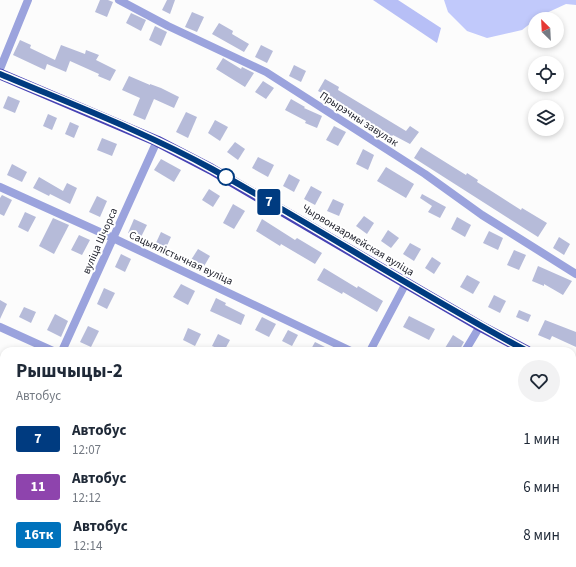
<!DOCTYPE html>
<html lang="ru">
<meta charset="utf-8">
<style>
body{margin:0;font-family:"Source Sans 3",sans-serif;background:#f2f2f3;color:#1f2937;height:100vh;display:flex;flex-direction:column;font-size:15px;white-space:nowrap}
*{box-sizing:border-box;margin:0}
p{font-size:13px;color:#747a83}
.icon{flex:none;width:22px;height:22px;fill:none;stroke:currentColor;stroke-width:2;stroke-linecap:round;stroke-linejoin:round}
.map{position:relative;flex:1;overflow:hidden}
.panel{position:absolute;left:0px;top:347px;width:576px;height:220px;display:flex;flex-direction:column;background:#fff;border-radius:12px 12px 0 0;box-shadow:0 2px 6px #0003}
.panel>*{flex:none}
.badge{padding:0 8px;border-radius:3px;font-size:14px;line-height:26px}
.needle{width:26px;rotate:336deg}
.fabs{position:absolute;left:528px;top:12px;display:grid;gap:8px}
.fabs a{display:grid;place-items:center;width:36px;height:36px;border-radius:50%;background:#fff;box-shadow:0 2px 6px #0003;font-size:20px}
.map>.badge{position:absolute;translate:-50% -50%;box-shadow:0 0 0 2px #fff}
.round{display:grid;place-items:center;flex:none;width:42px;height:42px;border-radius:21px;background:#f2f2f3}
.headline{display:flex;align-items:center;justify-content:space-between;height:68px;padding:0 16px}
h1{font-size:19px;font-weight:700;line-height:30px}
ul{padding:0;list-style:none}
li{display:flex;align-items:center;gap:12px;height:48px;padding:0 16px}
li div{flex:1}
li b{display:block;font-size:15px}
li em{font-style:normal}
li .badge{min-width:44px;font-weight:700;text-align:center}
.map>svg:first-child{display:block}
</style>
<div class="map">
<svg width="576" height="567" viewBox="0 0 576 567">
<rect width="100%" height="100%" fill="#fcfcfc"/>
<polygon fill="#c1c9fb" points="444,0 576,0 576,5 566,4 540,16 522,30 487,38 467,31 448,12"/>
<polygon fill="#b7bff6" points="373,0 398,0 441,28 437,43"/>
<g fill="#b6bbd9">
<polygon points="100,0 108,0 113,2 107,17 95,12"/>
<polygon points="167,0 175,0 170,14 162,10"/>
<polygon points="192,12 204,17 197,32 185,27"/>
<polygon points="131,13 146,20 141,31 126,23"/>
<polygon points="219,23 233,31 232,34 249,44 244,52 212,34"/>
<polygon points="155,26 167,32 161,46 149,40"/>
<polygon points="20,40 31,45 30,48 55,60 61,45 85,54 86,50 99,55 96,60 116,70 110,81 98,76 99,74 70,61 66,72 47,64 45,70 13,55"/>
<polygon points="261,45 273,51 267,63 255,57"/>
<polygon points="223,58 241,69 242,67 254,73 245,87 216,69"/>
<polygon points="294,65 306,71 301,82 289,76"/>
<polygon points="129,76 150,85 150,84 161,88 179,97 174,108 154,99 145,120 133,115 140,98 122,90"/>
<polygon points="325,79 339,87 338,90 406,131 410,126 419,132 410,144 393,135 389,140 359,121 360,119 339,106 341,103 318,91"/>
<polygon points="263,81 274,88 266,99 255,92"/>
<polygon points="8,96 20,101 15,113 3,108"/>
<polygon points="291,99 305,107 304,108 322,116 317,128 305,123 306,121 285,110"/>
<polygon points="186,112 197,117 188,138 176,132"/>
<polygon points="48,114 57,118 52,130 43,126"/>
<polygon points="215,120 228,127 220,141 208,133"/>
<polygon points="70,122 79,126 74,138 65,134"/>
<polygon points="334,126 346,132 338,146 326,140"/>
<polygon points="102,138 117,144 112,156 97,150"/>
<polygon points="235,142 245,149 238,160 227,152"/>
<polygon points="421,147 466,175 467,173 478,180 477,182 496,194 521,210 522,208 547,223 538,237 414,158"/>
<polygon points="363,149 374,155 368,170 356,164"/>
<polygon points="258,157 274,165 268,177 252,168"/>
<polygon points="161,159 181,170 174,182 154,170"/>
<polygon points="12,164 27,172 22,182 7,175"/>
<polygon points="386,167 414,184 406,198 377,181"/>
<polygon points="289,174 300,180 294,192 283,186"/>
<polygon points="39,177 63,191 67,183 77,188 70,204 50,194 49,196 33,188"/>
<polygon points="311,186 322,192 315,205 304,199"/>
<polygon points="209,189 220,196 213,207 202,200"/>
<polygon points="422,194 446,207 440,218 428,212 432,206 420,198"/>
<polygon points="2,195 12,200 4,216 0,214 0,198"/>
<polygon points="97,196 107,201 100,217 89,212"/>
<polygon points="333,199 344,204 339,216 327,211"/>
<polygon points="233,204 245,211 234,229 223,223"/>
<polygon points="25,212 36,217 28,232 18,227"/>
<polygon points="364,216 374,223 367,234 356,226"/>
<polygon points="457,217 471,225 465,237 451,229"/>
<polygon points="53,218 69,225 54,254 39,246"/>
<polygon points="134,219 147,225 140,239 128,233"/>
<polygon points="262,219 295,240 297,238 322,253 315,264 281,244 280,246 256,231"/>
<polygon points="388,230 399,238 391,248 381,241"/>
<polygon points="489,231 503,238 498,250 483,243"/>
<polygon points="161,232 171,237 165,250 155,245"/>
<polygon points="79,235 90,240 82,255 71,250"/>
<polygon points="559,237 570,244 564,255 553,248"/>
<polygon points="410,243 421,249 414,261 403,254"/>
<polygon points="198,249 210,256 203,268 191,260"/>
<polygon points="514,250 526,255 519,270 507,265"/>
<polygon points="121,254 131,259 125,272 115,267"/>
<polygon points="432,257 441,263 434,274 425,268"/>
<polygon points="538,266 572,281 563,295 544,284 544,286 532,281"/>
<polygon points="324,268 357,288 358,286 383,301 377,312 343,292 342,294 317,280"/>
<polygon points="467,275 480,282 473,294 460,287"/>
<polygon points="181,284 195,291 188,305 173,297"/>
<polygon points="104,288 115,293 107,309 97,304"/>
<polygon points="494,295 506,301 500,313 488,307"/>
<polygon points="216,298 226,303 225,305 245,315 241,325 210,311"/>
<polygon points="0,300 7,304 0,319"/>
<polygon points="24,307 36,312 31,323 19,317"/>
<polygon points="519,310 531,315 528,322 516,317"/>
<polygon points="55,314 68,321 61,337 47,330"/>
<polygon points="409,316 435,329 429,340 403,327"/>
<polygon points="262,317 276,324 269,337 255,330"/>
<polygon points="545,320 576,332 576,347 552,336 550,340 538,335"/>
<polygon points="88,326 99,331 91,347 80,342"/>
<polygon points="188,328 201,334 195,346 183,340"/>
<polygon points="288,330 298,335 292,346 282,341"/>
<polygon points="218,334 230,340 224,351 212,346"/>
<polygon points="453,335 464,342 459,351 450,351 445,348"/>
<polygon points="315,342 333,351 310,351"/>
</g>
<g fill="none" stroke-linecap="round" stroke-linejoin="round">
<g stroke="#9ba3dd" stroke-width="8">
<polyline points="119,0 168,26 266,72 425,174 482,215 576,274"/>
<polyline points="0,69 28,0"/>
<polyline points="0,187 113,238 351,351"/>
<polyline points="0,327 53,351"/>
<polyline points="62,351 157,141"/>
<polyline points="370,351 406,283"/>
<polyline points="465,351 480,326"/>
<polyline points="572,465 576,467"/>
<polyline points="0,488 4,479"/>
<polyline points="174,563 182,567"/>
<polyline points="481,563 489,567"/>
<polyline points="261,567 263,563"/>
<polyline points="350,567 352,563"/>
<polyline points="443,567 445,563"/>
</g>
<g stroke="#4642b4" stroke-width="11">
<polyline points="0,74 157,141 211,169 406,283 480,326 527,351"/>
<polyline points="572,371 576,373"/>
</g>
</g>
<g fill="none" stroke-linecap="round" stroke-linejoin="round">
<g stroke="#fff" stroke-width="9">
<path id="line" d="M0 74C71 104 145 132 212 169 318 228 420 294 527 351"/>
</g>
<use href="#line" stroke="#003b80" stroke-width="6"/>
</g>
<circle fill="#fff" stroke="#003b80" stroke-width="2" cx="226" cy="177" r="8"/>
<g text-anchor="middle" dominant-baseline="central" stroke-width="4" stroke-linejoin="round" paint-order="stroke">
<g font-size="11" fill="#1d1f2a" stroke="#fff">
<text transform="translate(359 119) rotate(33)">Прырэчны завулак</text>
<text transform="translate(358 240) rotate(31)">Чырвонаармейская вуліца</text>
<text transform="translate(100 241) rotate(-66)">вуліца Шчорса</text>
<text transform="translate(181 258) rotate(25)">Сацыялістычная вуліца</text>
</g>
</g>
</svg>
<div class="fabs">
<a><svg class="needle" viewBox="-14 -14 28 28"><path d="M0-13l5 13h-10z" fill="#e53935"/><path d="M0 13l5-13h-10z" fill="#747a83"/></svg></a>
<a><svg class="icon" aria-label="locate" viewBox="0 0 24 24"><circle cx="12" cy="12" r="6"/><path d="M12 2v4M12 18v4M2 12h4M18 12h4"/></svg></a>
<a><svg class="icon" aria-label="layers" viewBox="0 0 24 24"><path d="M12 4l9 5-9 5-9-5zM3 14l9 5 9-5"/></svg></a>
</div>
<b class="badge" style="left:269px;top:202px;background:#003b80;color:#fff">7</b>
<section class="panel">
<div class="headline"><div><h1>Рышчыцы-2</h1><p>Автобус</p></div><a class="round"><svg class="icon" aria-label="heart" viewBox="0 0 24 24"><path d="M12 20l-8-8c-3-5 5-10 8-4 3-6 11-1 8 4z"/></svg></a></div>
<ul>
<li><span class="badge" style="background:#003b80;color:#fff">7</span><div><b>Автобус</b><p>12:07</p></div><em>1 мин</em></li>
<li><span class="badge" style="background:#8e44ad;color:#fff">11</span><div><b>Автобус</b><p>12:12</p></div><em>6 мин</em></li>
<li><span class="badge" style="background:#0072bc;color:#fff">16тк</span><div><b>Автобус</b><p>12:14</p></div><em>8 мин</em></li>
</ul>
</section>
</div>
